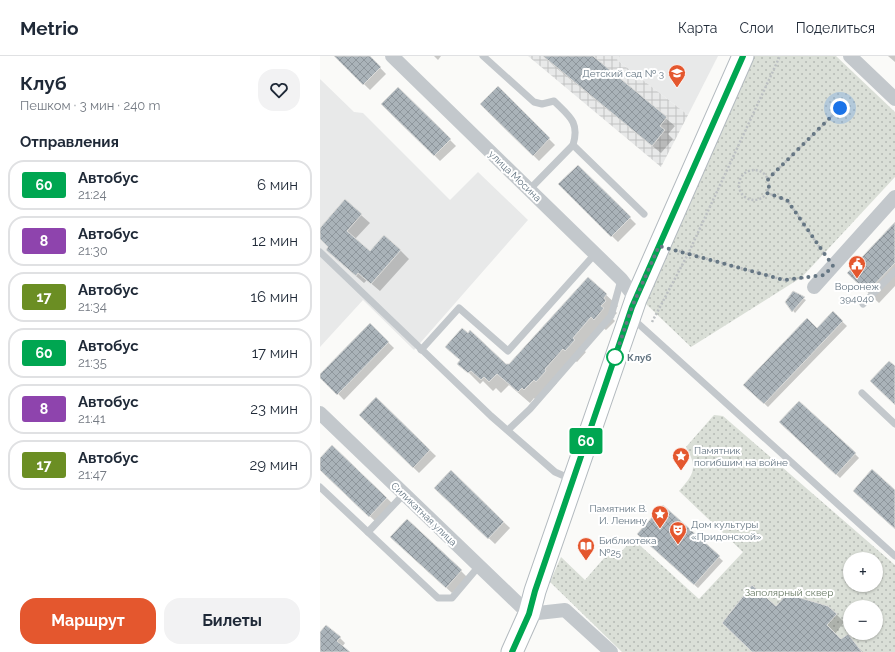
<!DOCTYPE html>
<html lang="ru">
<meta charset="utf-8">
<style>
body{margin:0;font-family:Raleway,sans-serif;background:#f2f2f3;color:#1f2937;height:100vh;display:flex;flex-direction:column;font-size:15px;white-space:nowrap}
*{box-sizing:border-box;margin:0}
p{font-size:13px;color:#747a83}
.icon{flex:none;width:22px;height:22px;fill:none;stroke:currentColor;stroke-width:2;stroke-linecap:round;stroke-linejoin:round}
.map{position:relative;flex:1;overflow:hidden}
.sheet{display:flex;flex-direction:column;background:#fff;width:320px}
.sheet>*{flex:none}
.badge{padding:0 8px;border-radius:3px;font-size:14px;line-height:26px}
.fabs{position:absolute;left:523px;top:496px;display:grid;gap:8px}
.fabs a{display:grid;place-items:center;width:40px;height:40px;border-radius:50%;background:#fff;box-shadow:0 1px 3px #0004;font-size:20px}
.you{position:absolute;width:20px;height:20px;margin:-10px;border:3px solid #fff;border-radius:50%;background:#1a73e8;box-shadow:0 0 0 6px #1a73e833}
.map>.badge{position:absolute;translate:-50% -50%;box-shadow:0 0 0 2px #fff}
h2{padding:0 20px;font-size:15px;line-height:36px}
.round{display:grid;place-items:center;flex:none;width:42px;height:42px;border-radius:16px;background:#f2f2f3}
.head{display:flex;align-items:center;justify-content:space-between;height:68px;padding:0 20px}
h1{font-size:19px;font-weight:700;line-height:30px}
.action{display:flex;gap:8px;margin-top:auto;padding:8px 20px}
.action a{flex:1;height:46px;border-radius:16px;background:#e4572e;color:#fff;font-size:16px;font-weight:700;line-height:46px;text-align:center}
.action a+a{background:#f2f2f3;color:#1f2937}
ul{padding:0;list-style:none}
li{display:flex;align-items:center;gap:12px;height:50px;margin:0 8px 6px;padding:0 12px;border:2px solid #e0e1e3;border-radius:16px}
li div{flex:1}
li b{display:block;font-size:15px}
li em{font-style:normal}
li .badge{min-width:44px;font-weight:700;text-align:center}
header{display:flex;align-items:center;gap:24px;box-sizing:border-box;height:56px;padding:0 20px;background:#fff;border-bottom:1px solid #e0e1e3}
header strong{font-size:19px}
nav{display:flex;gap:22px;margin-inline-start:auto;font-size:14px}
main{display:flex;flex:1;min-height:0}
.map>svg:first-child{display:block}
</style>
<header>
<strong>Metrio</strong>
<nav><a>Карта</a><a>Слои</a><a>Поделиться</a></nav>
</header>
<main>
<section class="sheet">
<div class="head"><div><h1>Клуб</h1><p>Пешком · 3 мин · 240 m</p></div><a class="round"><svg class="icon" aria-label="heart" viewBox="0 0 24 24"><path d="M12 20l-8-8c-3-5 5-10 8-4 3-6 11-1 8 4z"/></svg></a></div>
<h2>Отправления</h2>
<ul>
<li><span class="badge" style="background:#00a651;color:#fff">60</span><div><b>Автобус</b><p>21:24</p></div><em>6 мин</em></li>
<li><span class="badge" style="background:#8e44ad;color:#fff">8</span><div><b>Автобус</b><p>21:30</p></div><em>12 мин</em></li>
<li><span class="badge" style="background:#6b8e23;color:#fff">17</span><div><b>Автобус</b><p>21:34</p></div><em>16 мин</em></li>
<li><span class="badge" style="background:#00a651;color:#fff">60</span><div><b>Автобус</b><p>21:35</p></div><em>17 мин</em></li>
<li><span class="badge" style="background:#8e44ad;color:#fff">8</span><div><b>Автобус</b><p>21:41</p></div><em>23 мин</em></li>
<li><span class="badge" style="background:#6b8e23;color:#fff">17</span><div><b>Автобус</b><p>21:47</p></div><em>29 мин</em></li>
</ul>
<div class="action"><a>Маршрут</a><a>Билеты</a></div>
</section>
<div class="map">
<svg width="575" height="596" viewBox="0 0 575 596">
<defs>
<pattern id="industrial-grid" width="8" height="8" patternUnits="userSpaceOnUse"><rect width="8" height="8" fill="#e8e9e9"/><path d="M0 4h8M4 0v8" fill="none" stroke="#c0c1c2"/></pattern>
<pattern id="park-dots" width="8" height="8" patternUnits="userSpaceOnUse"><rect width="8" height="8" fill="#dadfd7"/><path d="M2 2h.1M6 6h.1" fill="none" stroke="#b4b9b4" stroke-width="1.8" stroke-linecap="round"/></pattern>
<pattern id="building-cross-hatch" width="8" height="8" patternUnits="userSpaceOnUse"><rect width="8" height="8" fill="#aab3b9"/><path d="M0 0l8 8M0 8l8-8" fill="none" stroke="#8e969c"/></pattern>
</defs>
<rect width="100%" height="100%" fill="#fafaf8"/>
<g fill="#e8e9e9">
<polygon points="300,0 398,0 368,59 297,4"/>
<polygon points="0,23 34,56 43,57 130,144 158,116 208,164 94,294 43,244 0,291"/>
</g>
<polygon fill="url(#industrial-grid)" points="208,0 300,0 297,4 368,59 341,111"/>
<g fill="url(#park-dots)" fill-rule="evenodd">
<polygon points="434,0 516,0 575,56 575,121 482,221 371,291 325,247"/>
<path d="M394 359 403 360 575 509V596H302L230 526 241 501 265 524 285 501 300 497 313 483 379 543 423 496 359 435C374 418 378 412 366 391ZM530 503H556V529H530ZM530 551H556V577H530Z"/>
</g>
<g fill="#0003">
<polygon points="15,0 49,0 66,18 50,34"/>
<polygon points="114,0 121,0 118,4"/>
<polygon points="227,0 271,0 355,70 348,78 353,83 341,97 234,10 226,2"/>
<polygon points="568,0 575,0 575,6"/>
<polygon points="78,32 136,90 120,105 63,48"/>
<polygon points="178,32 235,89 219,105 162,48"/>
<polygon points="258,110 316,168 298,186 239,128"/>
<polygon points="25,145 50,167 35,183 50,197 81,195 89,203 60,235 47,224 44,227 15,202 9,191 0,183 0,173"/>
<polygon points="575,168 575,230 559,247 540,229"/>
<polygon points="268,222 298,250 294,254 297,257 292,262 295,265 286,274 283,272 263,294 266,296 257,306 254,304 235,326 237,327 228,337 217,345 214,342 210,347 189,329 181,337 176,332 173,335 163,325 160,328 139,307 190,309"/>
<polygon points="473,237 486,244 475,257 466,246"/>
<polygon points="513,257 527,270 448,351 425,329 497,273"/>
<polygon points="50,269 74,292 24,344 0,319"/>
<polygon points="56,343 116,400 99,417 40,359"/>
<polygon points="465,370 535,398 539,402 520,422"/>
<polygon points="12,390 73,448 56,466 0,413 0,403"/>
<polygon points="131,416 190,472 175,488 116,432"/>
<polygon points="343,450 403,505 378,532 322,482"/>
<polygon points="78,487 141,515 147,521 132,537"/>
<polygon points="457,551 516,558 524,566 515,578 521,584 527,579 543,596 433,596"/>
<polygon points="0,577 20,582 25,587 22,591 29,596 0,596"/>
</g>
<g fill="url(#building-cross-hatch)" stroke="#dcdcda">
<polygon points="14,0 50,0 61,11 43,29"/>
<polygon points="223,0 273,0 347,61 340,70 345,74 332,90"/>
<polygon points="178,30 230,82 213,100 160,48"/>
<polygon points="78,31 131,83 114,100 61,48"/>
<polygon points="258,109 311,161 291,181 238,128"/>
<polygon points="25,143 42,158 27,175 50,195 64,179 81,194 51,228 38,217 36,220 6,194 8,191 0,183 0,172"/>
<polygon points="575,166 575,207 547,236 527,217"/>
<polygon points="268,221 287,238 284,242 286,245 281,250 284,252 274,264 271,261 253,282 255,284 245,295 243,293 225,313 226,315 216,326 214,324 204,334 202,332 198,336 177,318 169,326 164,321 161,324 151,315 148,317 137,308 140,304 125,291 142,272 148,277 150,274 186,308 189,308"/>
<polygon points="473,235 485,241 472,256 465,246"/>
<polygon points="513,255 523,265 444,348 423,329 487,262 497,272"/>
<polygon points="50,267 69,286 17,339 0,322 0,318"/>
<polygon points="569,305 575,310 575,349 550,325"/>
<polygon points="56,341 110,394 93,412 39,359"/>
<polygon points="479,345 536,397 516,419 459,366"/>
<polygon points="12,389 67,442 49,461 0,414 0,402"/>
<polygon points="552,413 575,434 575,473 533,435"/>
<polygon points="131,414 184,466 168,483 114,432"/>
<polygon points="343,449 400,500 374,529 317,478"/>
<polygon points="87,463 142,514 126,532 70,481"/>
<polygon points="432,529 456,550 467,538 508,550 517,558 507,569 521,583 528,578 542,596 432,596 402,567"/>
<polygon points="6,569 21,581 17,585 30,596 0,596 0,576"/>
</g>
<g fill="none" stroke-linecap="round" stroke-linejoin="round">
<g stroke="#b3babf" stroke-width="23">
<polyline id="secondary" points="192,596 209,558 215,535 316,243 423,0"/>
</g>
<g stroke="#bbbfc2" stroke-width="2.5" stroke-dasharray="2 2" stroke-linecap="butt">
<circle cx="434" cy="129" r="15"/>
<polyline points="448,123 520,52"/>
<polyline points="447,137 467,144 505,199"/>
<polyline points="355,194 464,224 484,222"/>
<polyline points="332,266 368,198 460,0"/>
</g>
<g stroke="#c3c8cc" stroke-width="7">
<path d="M163 0 214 46 222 48 234 45C249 60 260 66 253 89"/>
<polyline points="209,134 253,89 324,158"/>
<polyline points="0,196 171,360 235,416 251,423"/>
<polyline points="543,248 575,215"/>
<polyline points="312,262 575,500"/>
<polyline points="101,294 139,252 188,295 275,198"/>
<polyline points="542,337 575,368"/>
<polyline points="188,374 210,353 291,260 301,224"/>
<polyline points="0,431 118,542 132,542 159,510"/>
<polyline points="48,476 84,438"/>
</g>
<g stroke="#c3c8cc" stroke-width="14">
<polyline points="72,0 301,223 316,243"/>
<polyline points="530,0 575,43"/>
<polyline points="494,231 575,141"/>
<polyline points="0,357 209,558 245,554 291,596"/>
</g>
<use href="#secondary" stroke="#fff" stroke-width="21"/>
</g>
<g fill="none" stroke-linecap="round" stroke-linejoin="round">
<g stroke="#fff" stroke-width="9">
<polyline id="line" points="192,596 209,558 215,535 312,251 423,0"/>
</g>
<use href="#line" stroke="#00a651" stroke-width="6"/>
<polyline stroke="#657683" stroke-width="4" stroke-dasharray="0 7.2" points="295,301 312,251 339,190 464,224 504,219 513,210 467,144 447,137 449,132 448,123 520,52"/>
</g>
<defs>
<g id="school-pin" transform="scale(0.9)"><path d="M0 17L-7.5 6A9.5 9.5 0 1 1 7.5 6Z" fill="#e4572e" stroke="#fff"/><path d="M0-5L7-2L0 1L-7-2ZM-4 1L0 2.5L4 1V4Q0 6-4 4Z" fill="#fff"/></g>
<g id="civic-pin" transform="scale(0.9)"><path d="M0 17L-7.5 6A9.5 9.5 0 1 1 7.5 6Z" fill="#e4572e" stroke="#fff"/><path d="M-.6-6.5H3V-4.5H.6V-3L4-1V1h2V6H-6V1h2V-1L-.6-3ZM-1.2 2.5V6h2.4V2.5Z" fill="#fff"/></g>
<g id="sight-pin" transform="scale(0.9)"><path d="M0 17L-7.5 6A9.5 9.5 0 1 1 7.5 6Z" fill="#e4572e" stroke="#fff"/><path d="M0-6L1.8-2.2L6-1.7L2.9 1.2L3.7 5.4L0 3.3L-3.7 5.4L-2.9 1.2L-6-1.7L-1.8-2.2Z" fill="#fff"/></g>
<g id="theatre-pin" transform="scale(0.9)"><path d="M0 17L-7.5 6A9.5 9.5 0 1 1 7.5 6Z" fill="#e4572e" stroke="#fff"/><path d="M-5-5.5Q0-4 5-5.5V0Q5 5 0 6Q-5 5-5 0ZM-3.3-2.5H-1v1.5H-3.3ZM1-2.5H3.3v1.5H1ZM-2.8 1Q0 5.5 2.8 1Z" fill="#fff"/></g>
<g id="library-pin" transform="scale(0.9)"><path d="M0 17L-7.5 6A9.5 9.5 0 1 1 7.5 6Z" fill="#e4572e" stroke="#fff"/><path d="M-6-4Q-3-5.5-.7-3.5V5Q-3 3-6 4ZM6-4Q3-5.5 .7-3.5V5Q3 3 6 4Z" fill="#fff"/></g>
</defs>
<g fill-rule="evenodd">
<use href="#school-pin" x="357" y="17"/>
<use href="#civic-pin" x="537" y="208"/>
<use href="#sight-pin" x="361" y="400"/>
<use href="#sight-pin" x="340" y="458"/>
<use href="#theatre-pin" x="358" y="474"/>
<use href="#library-pin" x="266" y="490"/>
</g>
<circle fill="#fff" stroke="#00a651" stroke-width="2" cx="295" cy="301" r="8"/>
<g text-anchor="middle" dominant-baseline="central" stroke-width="4" stroke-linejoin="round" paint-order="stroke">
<g font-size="10" fill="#657683" stroke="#fff" text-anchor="start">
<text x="344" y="17" text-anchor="end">Детский сад № 3</text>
<text x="537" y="230" text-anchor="middle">Воронеж<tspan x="537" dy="12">394040</tspan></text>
<text x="374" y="394">Памятник<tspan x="374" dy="12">погибшим на войне</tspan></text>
<text x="327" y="452" text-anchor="end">Памятник В.<tspan x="327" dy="12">И. Ленину</tspan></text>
<text x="371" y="468">Дом культуры<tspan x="371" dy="12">«Придонской»</tspan></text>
<text x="279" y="484">Библиотека<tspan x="279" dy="12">№25</tspan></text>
</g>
<g font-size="10" fill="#657683" stroke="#fff">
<text transform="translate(195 120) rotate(44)">улица Мосина</text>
<text transform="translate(104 458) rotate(44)">Силикатная улица</text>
</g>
<g font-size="10" font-weight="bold" fill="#657683" stroke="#fff" text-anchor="start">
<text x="307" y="301">Клуб</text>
</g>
<g font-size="10" fill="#687a64" stroke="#fff">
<text x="469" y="536">Заполярный сквер</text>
</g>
</g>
</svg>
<div class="fabs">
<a>+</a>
<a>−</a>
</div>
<div class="you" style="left:520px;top:52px"></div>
<b class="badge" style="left:266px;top:385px;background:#00a651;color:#fff">60</b>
</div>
</main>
